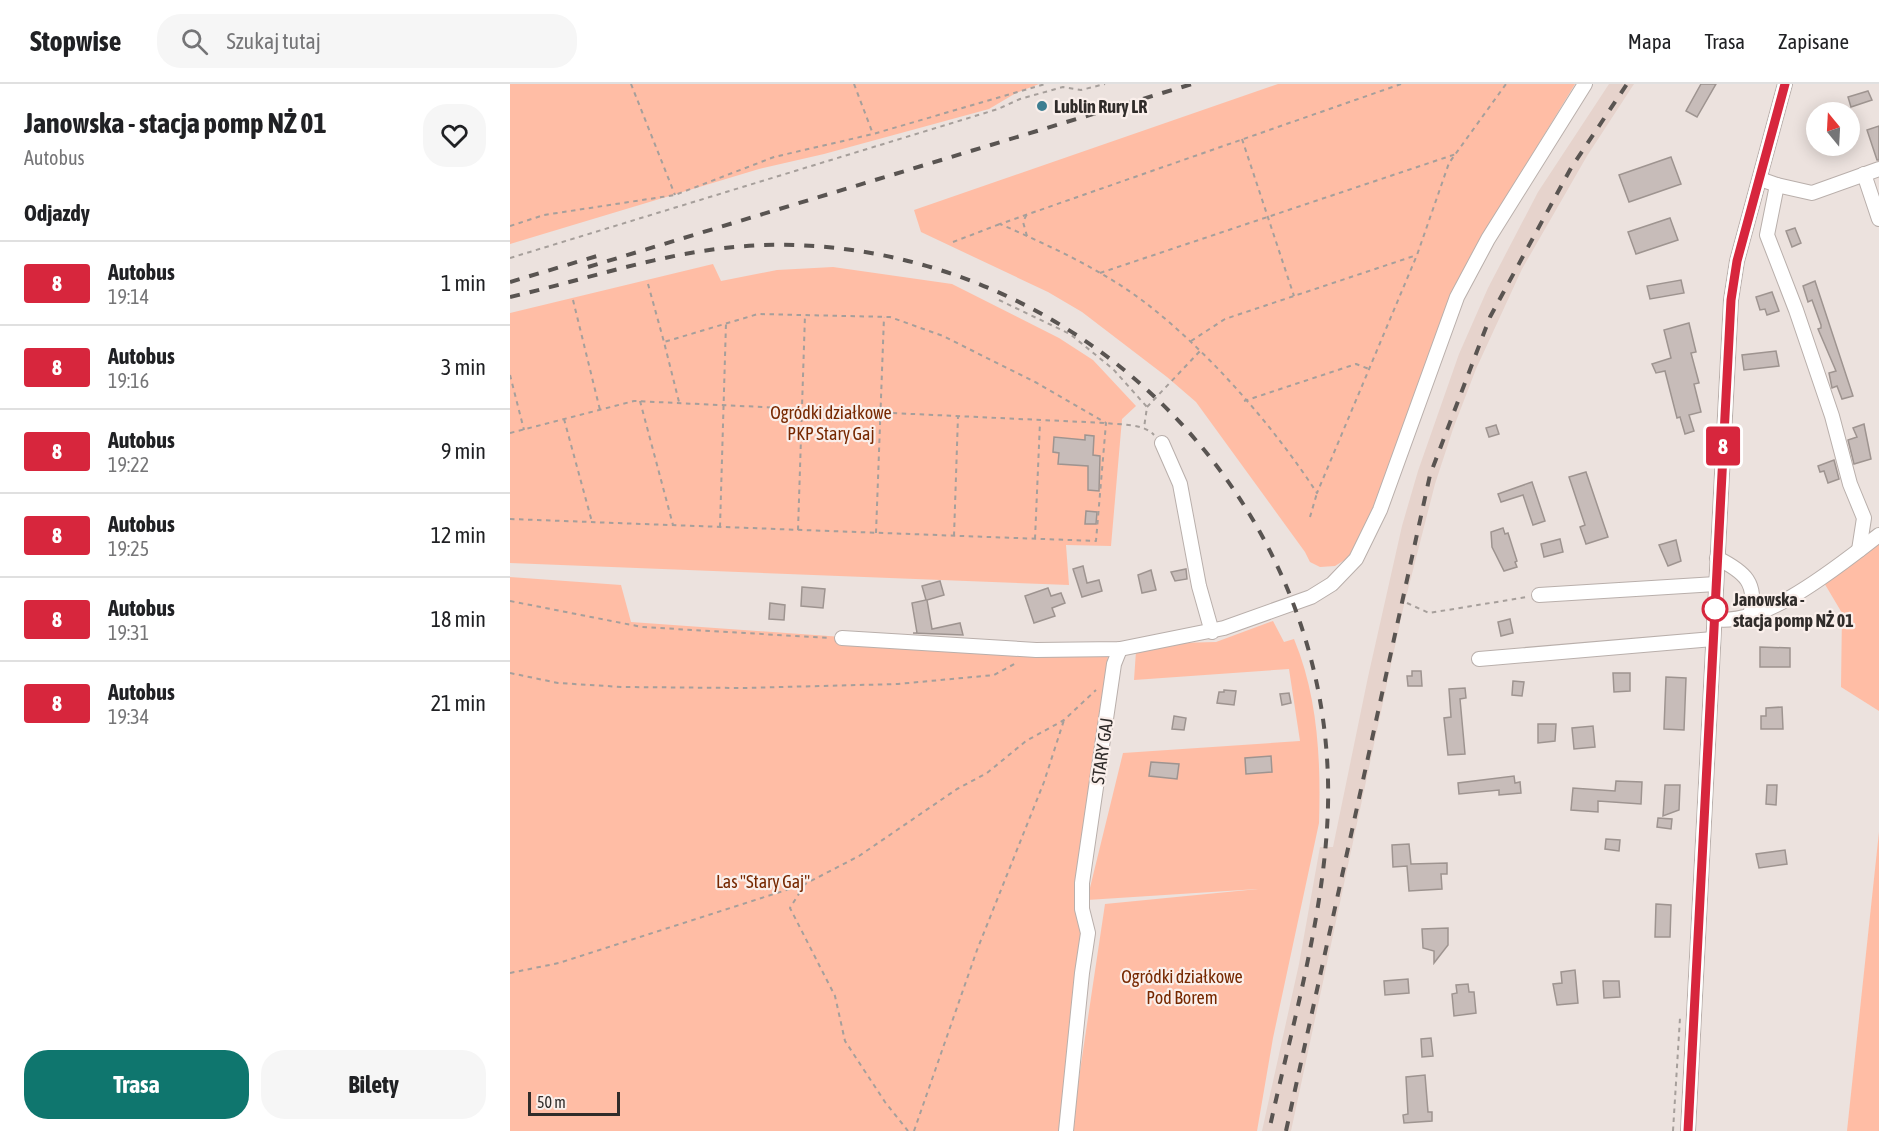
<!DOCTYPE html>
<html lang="pl">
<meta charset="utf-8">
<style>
body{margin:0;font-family:"Asap Condensed",sans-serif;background:#f6f6f6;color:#202124;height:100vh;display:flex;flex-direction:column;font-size:22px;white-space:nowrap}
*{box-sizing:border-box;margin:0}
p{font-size:20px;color:#757577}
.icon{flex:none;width:33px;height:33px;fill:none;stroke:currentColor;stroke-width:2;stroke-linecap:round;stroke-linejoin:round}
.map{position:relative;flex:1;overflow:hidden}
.side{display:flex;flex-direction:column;background:#fff;width:510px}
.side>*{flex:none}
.badge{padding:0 12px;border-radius:4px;font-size:21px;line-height:39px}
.needle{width:39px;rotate:342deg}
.fabs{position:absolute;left:1296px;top:18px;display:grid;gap:12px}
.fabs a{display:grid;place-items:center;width:54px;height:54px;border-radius:50%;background:#fff;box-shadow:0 3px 15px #0003;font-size:30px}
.scale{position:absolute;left:18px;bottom:15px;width:92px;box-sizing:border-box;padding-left:6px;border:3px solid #302c2a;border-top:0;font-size:16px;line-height:21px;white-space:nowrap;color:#302c2a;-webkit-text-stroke:4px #faefeb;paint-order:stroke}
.map>.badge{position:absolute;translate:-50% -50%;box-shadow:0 0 0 3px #fff}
h2{padding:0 24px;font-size:22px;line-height:54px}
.round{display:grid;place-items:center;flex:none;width:63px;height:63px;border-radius:24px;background:#f6f6f6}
.summary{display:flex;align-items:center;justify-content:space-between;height:102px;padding:0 24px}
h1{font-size:28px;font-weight:700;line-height:45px}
.action{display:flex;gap:12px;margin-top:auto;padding:12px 24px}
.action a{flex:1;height:69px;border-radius:24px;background:#0f766e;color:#fff;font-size:24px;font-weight:700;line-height:69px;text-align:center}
.action a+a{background:#f6f6f6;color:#202124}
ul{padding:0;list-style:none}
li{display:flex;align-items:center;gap:18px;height:84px;padding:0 24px;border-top:2px solid #e0e0e0}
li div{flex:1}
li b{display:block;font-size:22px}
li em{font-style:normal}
li .badge{min-width:66px;font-weight:700;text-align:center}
header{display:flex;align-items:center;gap:36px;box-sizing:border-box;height:84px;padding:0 30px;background:#fff;border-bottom:2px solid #e0e0e0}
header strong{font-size:28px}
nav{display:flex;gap:33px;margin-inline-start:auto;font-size:21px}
.search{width:420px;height:54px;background:#f6f6f6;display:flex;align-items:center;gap:15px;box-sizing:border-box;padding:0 21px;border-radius:24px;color:#757577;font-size:22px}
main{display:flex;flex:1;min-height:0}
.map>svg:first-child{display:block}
</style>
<header>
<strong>Stopwise</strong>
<div class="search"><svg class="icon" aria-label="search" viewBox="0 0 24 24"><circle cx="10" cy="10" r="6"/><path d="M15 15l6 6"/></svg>Szukaj tutaj</div>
<nav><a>Mapa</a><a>Trasa</a><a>Zapisane</a></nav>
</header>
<main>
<section class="side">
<div class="summary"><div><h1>Janowska - stacja pomp NŻ 01</h1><p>Autobus</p></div><a class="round"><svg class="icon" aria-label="heart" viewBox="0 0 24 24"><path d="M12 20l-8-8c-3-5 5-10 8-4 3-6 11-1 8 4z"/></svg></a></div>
<h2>Odjazdy</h2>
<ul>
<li><span class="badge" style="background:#d7263d;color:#fff">8</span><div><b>Autobus</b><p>19:14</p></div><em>1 min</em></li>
<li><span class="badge" style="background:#d7263d;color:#fff">8</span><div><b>Autobus</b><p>19:16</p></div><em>3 min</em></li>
<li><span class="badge" style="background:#d7263d;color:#fff">8</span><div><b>Autobus</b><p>19:22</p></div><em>9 min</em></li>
<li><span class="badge" style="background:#d7263d;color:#fff">8</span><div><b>Autobus</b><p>19:25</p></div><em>12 min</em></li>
<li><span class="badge" style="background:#d7263d;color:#fff">8</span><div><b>Autobus</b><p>19:31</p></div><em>18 min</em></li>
<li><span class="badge" style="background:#d7263d;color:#fff">8</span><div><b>Autobus</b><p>19:34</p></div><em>21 min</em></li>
</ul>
<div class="action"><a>Trasa</a><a>Bilety</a></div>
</section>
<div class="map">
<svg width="1369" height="1047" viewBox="0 0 1369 1047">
<rect width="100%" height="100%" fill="#ece2de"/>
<polygon fill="#e6d3cc" points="1099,0 1124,0 1077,72 1012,185 966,285 943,345 925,400 893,525 781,1047 752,1047 789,880 810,763 823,763 858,593 892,442 908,387 949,270 978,204 1028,108"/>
<g fill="#ffbda5">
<polygon points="0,0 529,0 506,9 479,25 314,70 249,85 0,160"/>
<polygon points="768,0 1065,0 958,176 864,427 841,472 825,482 810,483 800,478 795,468 686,318 657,293 572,228 538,208 411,148 404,126"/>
<polygon points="203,180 211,197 267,186 323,183 442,200 549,254 583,276 626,322 612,335 601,462 556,461 559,501 0,479 0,229"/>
<polygon points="1369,460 1369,627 1331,603 1332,529 1313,497"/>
<polygon points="0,493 111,501 121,538 598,572 556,1010 549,1047 0,1047"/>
<path d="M763 537 774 558 784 555C808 613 811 676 809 739L763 954 747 1047H561L595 820 748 805 577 816 613 669 790 657 779 585 624 596 626 567 666 559 706 558Z"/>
<polygon points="1369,748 1369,1047 1337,1047"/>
</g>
<g fill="#c7bcb9" stroke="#9e9490" stroke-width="1.5">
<polygon points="1191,0 1206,0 1187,33 1176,27"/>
<polygon points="1358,7 1362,16 1341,23 1338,13"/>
<polygon points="1369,42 1369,76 1367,76 1357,46"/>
<polygon points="1161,73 1171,100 1119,118 1109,91"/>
<polygon points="1160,134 1168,156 1126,170 1118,148"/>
<polygon points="1285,144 1291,159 1282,163 1276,147"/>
<polygon points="1171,196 1174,209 1140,215 1137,202"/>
<polygon points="1305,197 1343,312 1332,315 1327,302 1322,304 1319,289 1326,287 1308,245 1311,244 1311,241 1302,216 1298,218 1293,202"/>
<polygon points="1262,208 1269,227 1257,231 1255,225 1250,226 1246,213"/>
<polygon points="1179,239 1186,268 1181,269 1189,299 1184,300 1191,328 1179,331 1184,347 1175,350 1170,333 1167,334 1155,287 1146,289 1142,280 1161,274 1154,246"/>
<polygon points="1266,267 1269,282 1234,286 1232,271"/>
<polygon points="1354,340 1361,375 1344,380 1338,356 1347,353 1343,344"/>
<polygon points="986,341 989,350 979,353 976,344"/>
<polygon points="575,351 584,352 583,371 590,372 589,407 578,406 578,382 548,380 549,369 543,368 544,353 575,356"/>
<polygon points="1324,376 1329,395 1318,399 1314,387 1310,388 1308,382"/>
<polygon points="1076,388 1098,453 1076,460 1070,443 1075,441 1059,393"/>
<polygon points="1022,398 1035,437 1023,441 1013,411 991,418 988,410"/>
<polygon points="576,427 587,428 586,440 575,440"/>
<polygon points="993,444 995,450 998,449 1007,477 1005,478 1007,483 994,487 982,463 981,448"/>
<polygon points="1050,455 1053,468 1034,473 1031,460"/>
<polygon points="1166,456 1171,477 1158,482 1149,461"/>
<polygon points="573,482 577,499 589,496 592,507 572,513 563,485"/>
<polygon points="676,485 677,495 665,497 661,488"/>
<polygon points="641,486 646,506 632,509 628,491"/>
<polygon points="430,497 434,511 417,516 422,545 450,539 453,551 403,549 407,549 402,519 416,516 412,502"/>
<polygon points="292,503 315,505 313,524 291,522"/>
<polygon points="538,504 541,512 551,509 555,519 542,524 545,532 524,539 515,512"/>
<polygon points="260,519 275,521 274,536 259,535"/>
<polygon points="1000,535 1003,549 991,552 988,538"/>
<polygon points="1250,563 1280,564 1280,583 1250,583"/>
<polygon points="902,587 911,587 912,602 898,602 897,592 902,592"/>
<polygon points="1103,589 1120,589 1120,607 1104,608"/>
<polygon points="1156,593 1176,594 1174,646 1154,645"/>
<polygon points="1003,597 1014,598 1012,612 1002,611"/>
<polygon points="955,604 956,614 950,615 955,670 938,671 934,634 941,633 939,605"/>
<polygon points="714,606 726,607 724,621 707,619 709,608 714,608"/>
<polygon points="779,609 781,619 772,621 770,610"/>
<polygon points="1272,623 1273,645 1251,645 1251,632 1256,632 1256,624"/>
<polygon points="664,632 676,634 674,646 662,645"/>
<polygon points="1028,640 1046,640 1045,657 1028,659"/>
<polygon points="1083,642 1085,663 1064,665 1062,644"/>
<polygon points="761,672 762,688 736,690 735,674"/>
<polygon points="641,678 669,680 667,695 639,692"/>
<polygon points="1004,692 1005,699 1010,698 1011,709 989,711 989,706 949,710 948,699"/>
<polygon points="1106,697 1132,698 1131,720 1088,717 1088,728 1061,726 1063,704 1105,707"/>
<polygon points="1155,701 1170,701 1169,726 1153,732"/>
<polygon points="1257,701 1267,701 1266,721 1256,720"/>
<polygon points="1148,734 1162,735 1161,745 1147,743"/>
<polygon points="1096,755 1110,756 1109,767 1095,765"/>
<polygon points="899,760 901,780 937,779 937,790 931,790 932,805 899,807 897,782 883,783 882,761"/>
<polygon points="1275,766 1277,780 1249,784 1246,770"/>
<polygon points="1146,820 1161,821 1160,853 1145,853"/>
<polygon points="938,844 938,861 924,879 924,867 913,864 912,845"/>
<polygon points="1065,886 1068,919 1047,921 1043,900 1052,899 1051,888"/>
<polygon points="898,895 899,909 875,911 874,897"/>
<polygon points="1093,897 1109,897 1110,913 1094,914"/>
<polygon points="958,900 959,908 964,908 966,929 944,932 942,910 947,909 946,901"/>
<polygon points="921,954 923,972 912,973 911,955"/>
<polygon points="915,991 918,1028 922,1028 922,1037 894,1039 893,1031 898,1030 896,993"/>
</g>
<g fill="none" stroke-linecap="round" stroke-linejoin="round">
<g stroke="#b9afab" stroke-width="16">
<g id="minor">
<polyline points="1354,90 1369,135"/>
<polyline points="1250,95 1267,101 1257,151 1286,226 1322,332 1340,400 1354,434 1349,466"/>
<polyline points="1267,101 1302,109 1369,85"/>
<polyline points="652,359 670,400 689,502 702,548"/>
<path d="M1207 474C1235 488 1248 499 1240 532"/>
<polyline points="1029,511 1206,500"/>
<path d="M1204 535C1256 543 1329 481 1369 451"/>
<polyline points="332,554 526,566 610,565 714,544 801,513 822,500 846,475 870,426 947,213 978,155 1075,0"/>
<polyline points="969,575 1203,555"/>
<polyline points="556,1047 572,889 578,849 572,825 572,799 604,580 610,565"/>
<polyline points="1178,1047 1221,216 1227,177 1275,0"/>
</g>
</g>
<g stroke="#a69f9b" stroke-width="2" stroke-dasharray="4.5 4.5" stroke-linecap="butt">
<polyline points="121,0 165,111"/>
<polyline points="344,0 363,50"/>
<path d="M891 0 490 140C540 162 593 186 637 220 700 269 764 343 807 409L907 171 939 79 996 0"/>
<polyline points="732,55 784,212"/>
<polyline points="0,142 34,131 165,111 264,73 363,50 535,0"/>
<polyline points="517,152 513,138 517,130"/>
<polyline points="443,158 490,140"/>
<polyline points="0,174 488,25 510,15 553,3 571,6 595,0"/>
<polyline points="590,189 946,70"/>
<polyline points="138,200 154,258"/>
<polyline points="63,216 90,326"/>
<polyline points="489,216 560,250 603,285 637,323 634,344"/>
<polyline points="681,257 715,235 907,171"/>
<polyline points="0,291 14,346"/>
<polyline points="130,317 163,441"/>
<polyline points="734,317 846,280 859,285"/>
<polyline points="637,323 690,267"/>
<polyline points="54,335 82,438"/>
<path d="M0 349 124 317 596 339C611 341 633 339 644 351"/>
<polyline points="800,433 807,409"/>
<polyline points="0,435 586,457 596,339 527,299 433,252 380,233 248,230 154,258 169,318"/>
<polyline points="210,443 216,239"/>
<polyline points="288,446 295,231"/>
<polyline points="366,449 374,233"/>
<polyline points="444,452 448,332"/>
<polyline points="525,455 530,338"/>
<polyline points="0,517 132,543 320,554"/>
<polyline points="897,519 919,529 1017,513"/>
<polyline points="0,589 48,599 112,603 233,604 388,600 484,591 508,578"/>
<polyline points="295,800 280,824 325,912 335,957 375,1018 398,1047"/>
<polyline points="0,889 49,879 295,800 349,772 447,705 477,689 516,657 554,636 586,606"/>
<polyline points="404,1047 467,866 534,698 554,636"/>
<polyline points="1163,1047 1170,934"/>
</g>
<use href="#minor" stroke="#fff" stroke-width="14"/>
<g stroke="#595451" stroke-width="4" stroke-dasharray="10 10" stroke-linecap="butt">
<polyline points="78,183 682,0"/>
<polyline points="0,198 87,172"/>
<path d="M0 213C99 190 180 158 284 161 571 170 811 408 818 696 821 810 783 936 759 1047"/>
<polyline points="776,1047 920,391 980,233 1061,84 1117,0"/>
</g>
</g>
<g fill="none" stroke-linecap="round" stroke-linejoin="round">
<g stroke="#fff" stroke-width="14">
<polyline id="line" points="1178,1047 1221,216 1227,177 1275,0"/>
</g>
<use href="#line" stroke="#d7263d" stroke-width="9"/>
</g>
<circle fill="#3d7e91" stroke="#faefeb" stroke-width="2" cx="532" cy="22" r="6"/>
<circle fill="#fff" stroke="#d7263d" stroke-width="3" cx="1205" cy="525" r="12"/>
<g text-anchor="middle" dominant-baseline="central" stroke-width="4.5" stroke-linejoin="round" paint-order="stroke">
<g font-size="18" font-weight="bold" fill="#302c2a" stroke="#faefeb" text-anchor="start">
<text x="544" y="22">Lublin Rury LR</text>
</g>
<g font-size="18" fill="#772800" stroke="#faefeb">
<text x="321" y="328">Ogródki działkowe<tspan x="321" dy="21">PKP Stary Gaj</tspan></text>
<text x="253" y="797">Las "Stary Gaj"</text>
<text x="672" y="892">Ogródki działkowe<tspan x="672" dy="21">Pod Borem</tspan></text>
</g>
<g font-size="18" font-weight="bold" fill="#302c2a" stroke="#faefeb" text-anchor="start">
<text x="1223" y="515">Janowska -<tspan x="1223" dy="21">stacja pomp NŻ 01</tspan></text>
</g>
<g font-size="18" fill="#302c2a" stroke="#faefeb">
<text transform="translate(592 667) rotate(-82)">STARY GAJ</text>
</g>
</g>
</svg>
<div class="fabs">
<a><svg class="needle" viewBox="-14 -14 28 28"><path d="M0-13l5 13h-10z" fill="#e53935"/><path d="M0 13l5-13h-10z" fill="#757577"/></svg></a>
</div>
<div class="scale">50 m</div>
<b class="badge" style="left:1213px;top:362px;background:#d7263d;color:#fff">8</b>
</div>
</main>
